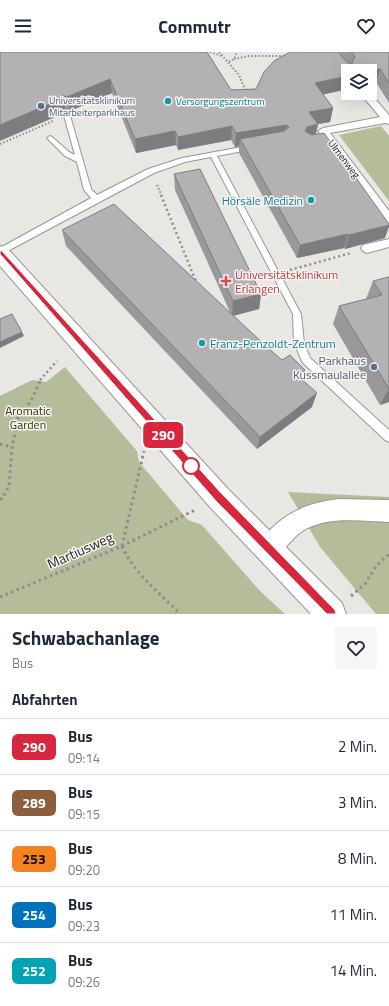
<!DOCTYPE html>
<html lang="de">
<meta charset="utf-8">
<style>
body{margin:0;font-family:"Titillium Web",sans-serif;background:#f6f6f7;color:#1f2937;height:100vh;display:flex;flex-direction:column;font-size:15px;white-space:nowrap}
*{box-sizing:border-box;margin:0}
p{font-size:13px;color:#747a83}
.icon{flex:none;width:22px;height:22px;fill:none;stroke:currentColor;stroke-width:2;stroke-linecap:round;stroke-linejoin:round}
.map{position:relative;height:562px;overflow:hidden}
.details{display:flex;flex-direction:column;background:#fff;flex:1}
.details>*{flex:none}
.badge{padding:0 8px;border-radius:6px;font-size:14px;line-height:26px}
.tools{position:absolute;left:341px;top:12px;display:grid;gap:8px}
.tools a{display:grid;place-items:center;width:36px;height:36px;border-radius:0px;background:#fff;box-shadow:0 4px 16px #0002;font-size:20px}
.map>.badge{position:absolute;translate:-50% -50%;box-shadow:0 0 0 2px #fff}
h2{padding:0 12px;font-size:15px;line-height:36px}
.round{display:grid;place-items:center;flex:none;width:42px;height:42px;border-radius:0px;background:#f6f6f7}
.summary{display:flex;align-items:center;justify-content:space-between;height:68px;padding:0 12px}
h1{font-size:19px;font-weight:700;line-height:30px}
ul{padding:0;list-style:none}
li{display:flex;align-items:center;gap:12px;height:56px;padding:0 12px;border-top:1px solid #e0e1e3}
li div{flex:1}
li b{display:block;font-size:15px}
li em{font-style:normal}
li .badge{min-width:44px;font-weight:700;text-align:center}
header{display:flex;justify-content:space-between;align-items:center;height:52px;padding:0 12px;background:#fff;font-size:18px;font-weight:700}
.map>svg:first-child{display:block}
</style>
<header><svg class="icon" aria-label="menu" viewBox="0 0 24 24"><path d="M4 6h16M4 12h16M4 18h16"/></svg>Commutr<svg class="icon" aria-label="heart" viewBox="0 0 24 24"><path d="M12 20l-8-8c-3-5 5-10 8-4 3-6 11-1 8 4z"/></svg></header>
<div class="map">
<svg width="389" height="562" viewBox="0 0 389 562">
<rect width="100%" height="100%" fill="#e9e7e4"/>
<g fill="#b5bc9a">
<polygon points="381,74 389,84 389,149 339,83"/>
<polygon points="65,315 137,399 139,410 188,468 202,473 260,539 285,562 0,562 0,344 32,328 46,330"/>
<polygon points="288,440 389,445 389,562 376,562 320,495"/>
</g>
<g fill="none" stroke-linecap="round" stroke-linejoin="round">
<g stroke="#979693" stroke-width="2">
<polygon id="service" points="66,58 69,60 91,137 97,143 148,117 182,106 253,93 253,97 217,104 301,262 304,291 310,306 389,378 389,390 385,388 303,311 294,291 293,262 211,105 185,110 154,121 0,203 0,196 91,146 84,138 77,110 65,104 47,86 50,84 52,85 69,100 75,103 63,60"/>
</g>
<g stroke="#979693" stroke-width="2">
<g id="pedestrian">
<polygon points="360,41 370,41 389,63 389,72 385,71 330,81 389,159 389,172 385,171 318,79 323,76 380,65"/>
<polygon points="389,187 389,195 367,201 363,199 361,196 363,193"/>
</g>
</g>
<g stroke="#979693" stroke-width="2">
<path id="minor" d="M339 447 389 448V470C361 469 325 463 301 480 289 489 282 503 268 508L260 505 257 497C260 489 265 484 271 477 290 458 312 450 339 447Z"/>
</g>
<g stroke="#979693" stroke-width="2">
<polygon id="tertiary" points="0,194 7,196 228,437 342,551 346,562 311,562 210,455 0,214"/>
</g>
<g stroke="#8e8d8b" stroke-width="2" stroke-dasharray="1.5 2" stroke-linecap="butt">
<polyline points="210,0 222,4"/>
<polyline points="219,0 239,23 246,40"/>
<polyline points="234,7 249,4 285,4"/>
<polyline points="229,10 234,7 237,0"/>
<polyline points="0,92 53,69"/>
<polyline points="157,133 162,144"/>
</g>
<g stroke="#8e8d8b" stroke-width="2.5" stroke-dasharray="2 3" stroke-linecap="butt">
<polyline points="161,143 197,232"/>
<polyline points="290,218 351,201"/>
<polyline points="40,328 57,309"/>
</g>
<g stroke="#8e8d8b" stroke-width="3" stroke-dasharray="2.5 3.5" stroke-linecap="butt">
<polyline points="0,392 12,395"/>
<polyline points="0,447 2,447 9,434 12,395 18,366 31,349 41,327"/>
<polyline points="122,494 144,399"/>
<path d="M122 494C135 523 159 540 180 562"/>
<polyline points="351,544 365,532 376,514 389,502"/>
<polyline points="0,545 122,494 197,457"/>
</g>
<use href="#service" fill="#fff" fill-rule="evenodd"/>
<use href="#pedestrian" fill="#fff" fill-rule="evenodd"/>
<use href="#minor" fill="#fff" fill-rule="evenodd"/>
<use href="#tertiary" fill="#fff" fill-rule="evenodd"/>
</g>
<g fill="#9a989b">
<polygon points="0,0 231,38 256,37 338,0 389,0 389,51 376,30 370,32 370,19 348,19 348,37 323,42 333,56 330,70 318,72 316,82 385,186 345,197 344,196 297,206 239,101 239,94 235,95 231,88 178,98 176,93 136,101 112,41 70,59 65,57 62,59 62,62"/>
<polygon points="174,122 261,242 259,257 233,264 302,328 312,355 257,397 66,194 62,178 230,260 175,138"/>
<polygon points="389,225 389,350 380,353 333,272 339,254 366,247 373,229"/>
</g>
<g fill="#7d7c7e">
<polygon points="380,17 376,30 370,32 370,19"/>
<polygon points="348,24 348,37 312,45 315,31"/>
<polygon points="110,27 112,41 70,59 67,45"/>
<polygon points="62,43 65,57 62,59 62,62 0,89 0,73"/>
<polygon points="333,56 330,70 307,74 309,60"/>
<polygon points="318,72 315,86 305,79 307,75"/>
<polygon points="287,73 285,87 240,87 239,94 235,95 236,81"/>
<polygon points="232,74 231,88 178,98 178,85"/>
<polygon points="175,79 176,93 136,101 135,87"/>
<polygon points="389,173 389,175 385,186 345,197 349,183"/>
<polygon points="348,182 344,196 297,206 300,193"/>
<polygon points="261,242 259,257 232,264 233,249"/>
<polygon points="22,280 24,284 0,296 0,290"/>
<polygon points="305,318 301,332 298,324"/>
<polygon points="389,336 389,350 380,353 389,337"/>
<polygon points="317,341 312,355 257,397 260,385"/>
</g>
<g fill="#b3b1b4" stroke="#7d7c7e">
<polygon points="0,0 207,0 231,38 256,37 264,20 274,9 290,0 338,0 347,10 352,12 353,7 355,6 355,4 351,0 389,0 389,31 380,17 369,19 348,19 348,24 315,31 333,56 309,60 318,72 307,75 305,79 312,83 324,81 389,172 389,173 349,183 348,182 300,193 240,87 284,79 289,75 287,73 236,81 232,74 178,85 175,79 135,87 110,27 67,45 62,43 59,46 59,48 0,73"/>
<polygon points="200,117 261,242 233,249 174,122"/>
<polygon points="114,152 268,296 282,308 290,303 305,318 298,324 317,341 260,385 62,178"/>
<polygon points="389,225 389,337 339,254 382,243 373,229"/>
<polygon points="12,262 22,280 0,290 0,267"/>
</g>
<polygon fill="#d7263d" stroke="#fff" points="0,198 2,199 222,442 335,558 336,562 327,562 216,449 0,202"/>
<g fill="#0f9aa8" stroke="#f6f4f2" stroke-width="1.5">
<circle cx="168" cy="49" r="4"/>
<circle cx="311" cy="148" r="4"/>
<circle cx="202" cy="291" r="4"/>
</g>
<g fill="#5c6f8a" stroke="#f6f4f2" stroke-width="1.5">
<circle cx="41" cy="54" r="4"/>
<circle cx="374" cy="315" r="4"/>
</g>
<path fill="#e0444e" stroke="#f6f4f2" stroke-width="1.5" d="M224 223h4v4h4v4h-4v4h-4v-4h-4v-4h4z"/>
<circle fill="#fff" stroke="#d7263d" stroke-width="2" cx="191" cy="414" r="8"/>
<g text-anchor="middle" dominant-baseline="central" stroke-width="3" stroke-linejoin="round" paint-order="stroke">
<g font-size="10" fill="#4e5e75" stroke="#f6f4f2" text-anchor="start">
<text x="49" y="48">Universitätsklinikum<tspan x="49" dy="12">Mitarbeiterparkhaus</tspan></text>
</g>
<g font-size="10" fill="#0d838f" stroke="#f6f4f2" text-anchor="start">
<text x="176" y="49">Versorgungszentrum</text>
</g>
<g font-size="10" fill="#232322" stroke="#f6f4f2">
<text transform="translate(344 107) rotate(53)">Ulmenweg</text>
</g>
<g font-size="12" fill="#0d838f" stroke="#f6f4f2" text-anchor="end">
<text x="303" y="148">Hörsäle Medizin</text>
<text x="210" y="291" text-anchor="start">Franz-Penzoldt-Zentrum</text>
</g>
<g font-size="12" fill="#be3a42" stroke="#f6f4f2" text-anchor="start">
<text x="235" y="222">Universitätsklinikum<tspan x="235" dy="14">Erlangen</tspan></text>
</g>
<g font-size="12" fill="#4e5e75" stroke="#f6f4f2" text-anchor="end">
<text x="366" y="308">Parkhaus<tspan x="366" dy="14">Kussmaulallee</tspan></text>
</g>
<g font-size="12" fill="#303607" stroke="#f6f4f2">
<text x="28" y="358">Aromatic<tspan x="28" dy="14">Garden</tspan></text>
</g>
<g font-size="14" fill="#232322" stroke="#f6f4f2">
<text transform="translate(80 498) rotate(-24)">Martiusweg</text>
</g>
</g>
</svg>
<div class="tools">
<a><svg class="icon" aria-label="layers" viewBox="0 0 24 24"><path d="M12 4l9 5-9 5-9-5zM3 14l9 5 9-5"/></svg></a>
</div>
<b class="badge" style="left:163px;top:383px;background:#d7263d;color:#fff">290</b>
</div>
<section class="details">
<div class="summary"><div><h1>Schwabachanlage</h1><p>Bus</p></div><a class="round"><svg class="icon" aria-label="heart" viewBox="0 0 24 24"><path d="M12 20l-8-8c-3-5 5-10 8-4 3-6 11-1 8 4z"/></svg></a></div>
<h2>Abfahrten</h2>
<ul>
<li><span class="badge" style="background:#d7263d;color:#fff">290</span><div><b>Bus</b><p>09:14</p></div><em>2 Min.</em></li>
<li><span class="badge" style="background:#8b5e3c;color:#fff">289</span><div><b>Bus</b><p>09:15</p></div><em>3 Min.</em></li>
<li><span class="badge" style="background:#f58220;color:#111">253</span><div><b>Bus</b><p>09:20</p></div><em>8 Min.</em></li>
<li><span class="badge" style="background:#0072bc;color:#fff">254</span><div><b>Bus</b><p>09:23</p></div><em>11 Min.</em></li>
<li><span class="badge" style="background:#00a3b4;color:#fff">252</span><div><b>Bus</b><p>09:26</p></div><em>14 Min.</em></li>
</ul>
</section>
